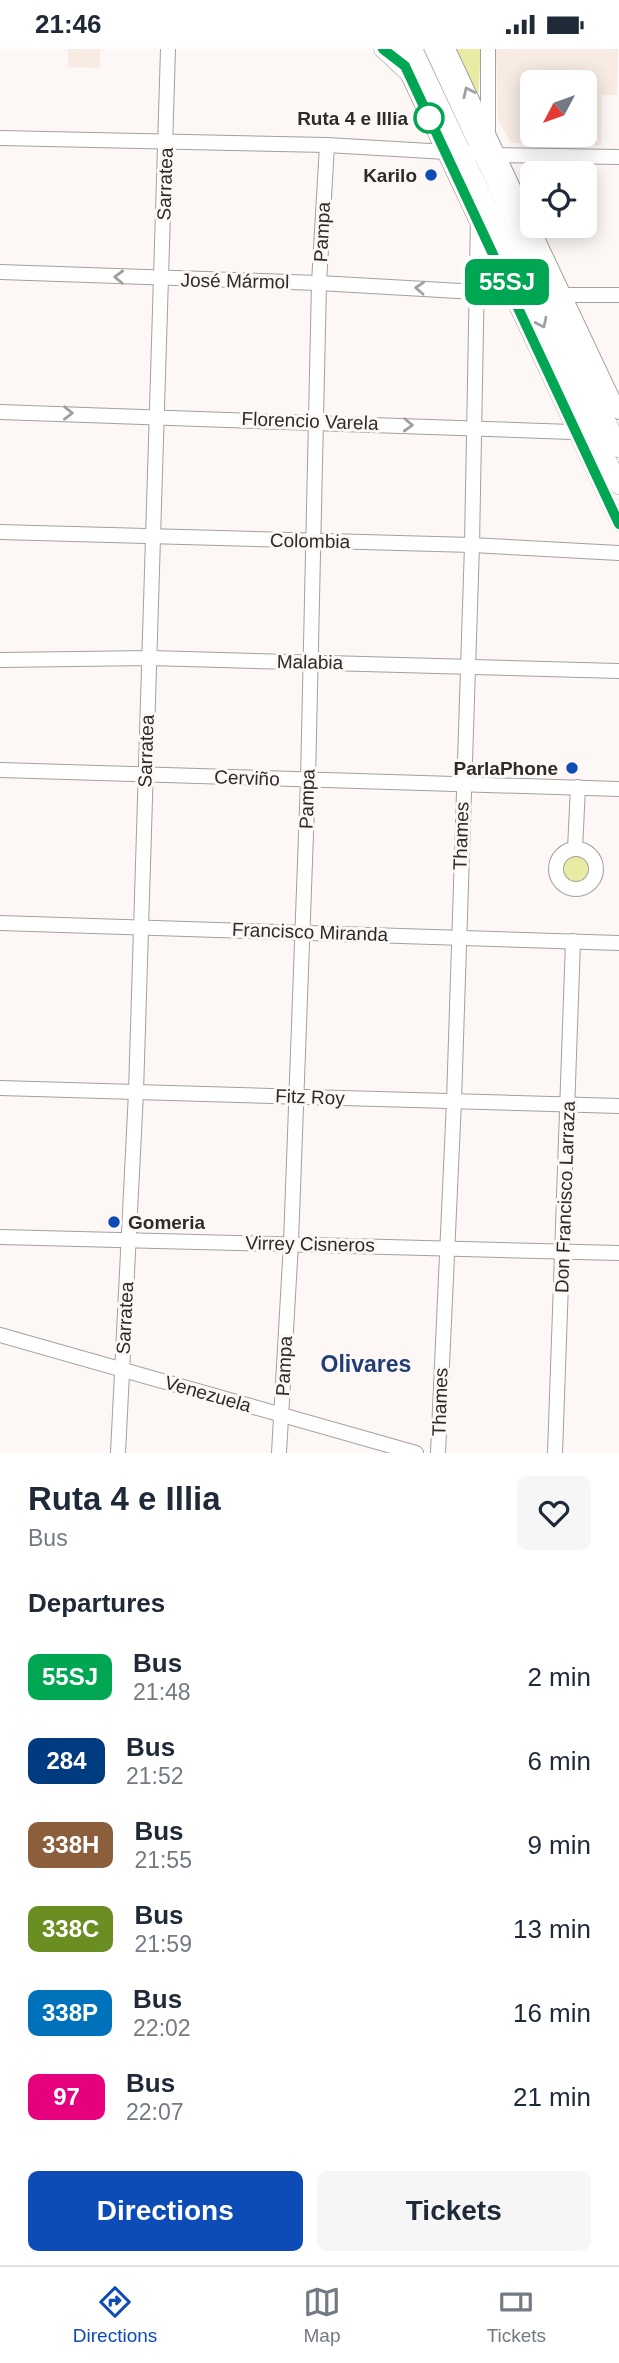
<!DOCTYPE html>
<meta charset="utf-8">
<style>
body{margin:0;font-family:Helvetica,sans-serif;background:#f6f6f7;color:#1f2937;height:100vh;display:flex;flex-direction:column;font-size:26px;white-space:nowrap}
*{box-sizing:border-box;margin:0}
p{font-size:23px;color:#747a83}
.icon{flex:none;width:38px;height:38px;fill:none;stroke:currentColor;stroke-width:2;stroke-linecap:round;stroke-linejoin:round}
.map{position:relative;height:1404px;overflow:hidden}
.drawer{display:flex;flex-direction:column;background:#fff;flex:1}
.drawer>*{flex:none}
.badge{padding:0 14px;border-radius:10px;font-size:24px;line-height:46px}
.needle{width:46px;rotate:229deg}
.buttons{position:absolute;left:520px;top:21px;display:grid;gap:14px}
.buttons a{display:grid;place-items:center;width:77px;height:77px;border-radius:10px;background:#fff;box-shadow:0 4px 18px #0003;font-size:35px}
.map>.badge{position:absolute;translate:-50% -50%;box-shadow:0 0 0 4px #fff}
h2{padding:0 28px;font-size:26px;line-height:63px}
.round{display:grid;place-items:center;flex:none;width:74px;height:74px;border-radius:10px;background:#f6f6f7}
.headline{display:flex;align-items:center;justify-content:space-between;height:119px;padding:0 28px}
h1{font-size:33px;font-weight:700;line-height:52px}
.action{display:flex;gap:14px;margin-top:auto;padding:14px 28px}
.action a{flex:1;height:80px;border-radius:10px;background:#0d4cb7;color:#fff;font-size:28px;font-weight:700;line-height:80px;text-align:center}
.action a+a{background:#f6f6f7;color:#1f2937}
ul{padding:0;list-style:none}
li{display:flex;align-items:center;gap:21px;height:84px;padding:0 28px}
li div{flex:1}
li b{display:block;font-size:26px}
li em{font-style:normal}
li .badge{min-width:77px;font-weight:700;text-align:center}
.status{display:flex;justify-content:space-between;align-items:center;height:49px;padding:0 35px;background:#fff;direction:ltr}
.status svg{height:19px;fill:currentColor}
.dock{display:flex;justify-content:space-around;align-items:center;height:98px;border-top:2px solid #e0e1e3;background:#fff;font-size:19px;color:#747a83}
.dock a{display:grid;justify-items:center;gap:4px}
.dock .current{color:#0d4cb7}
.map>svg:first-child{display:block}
</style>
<div class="status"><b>21:46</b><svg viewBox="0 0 49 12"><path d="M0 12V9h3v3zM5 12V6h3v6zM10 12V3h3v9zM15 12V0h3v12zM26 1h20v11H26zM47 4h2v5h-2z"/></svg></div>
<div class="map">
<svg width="619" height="1404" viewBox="0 0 619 1404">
<rect width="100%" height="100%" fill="#fdf8f6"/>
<g fill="#f7ebe4" fill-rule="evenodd">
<polygon points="68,0 100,0 100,19 68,18"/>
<path d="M496 0H618L617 46H602L601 96 511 94 498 71ZM532 33H584V86H532Z"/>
</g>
<g fill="#e8eba3">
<polygon points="454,0 481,0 478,49"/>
<circle cx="576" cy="820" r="14"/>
</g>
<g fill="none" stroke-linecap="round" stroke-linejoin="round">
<g stroke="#a4a09e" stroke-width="16">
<g id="minor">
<polyline points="396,0 619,475"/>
<polyline points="448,0 619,363"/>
<polyline points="488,0 488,81"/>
<polyline points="0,89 327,96 498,106 619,108"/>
<polyline points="0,223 319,234 512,245"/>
<polyline points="562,246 619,246"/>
<polyline points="0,363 600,384"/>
<polyline points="0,483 472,496 619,504"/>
<polyline points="0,611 150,609 619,622"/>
<polyline points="0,721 619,740"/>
<circle cx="576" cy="820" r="20"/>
<polyline points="575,800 578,738"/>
<polyline points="0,874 619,894"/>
<polyline points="0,1039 619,1057"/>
<polyline points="0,1188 619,1204"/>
<polyline points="0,1286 416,1404"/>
<polyline points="118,1404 136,1043 168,0"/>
<polyline points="279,1404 291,1194 308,731 319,234 327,96"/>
<polyline points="438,1404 454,1052 472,496 478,169"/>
<polyline points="555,1404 573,892"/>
</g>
</g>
<g stroke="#a4a09e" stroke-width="19">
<g id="major">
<polyline points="383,0 424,38"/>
<polyline points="413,0 619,436"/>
<polyline points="434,0 619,399"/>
</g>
</g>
<use href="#minor" stroke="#fff" stroke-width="14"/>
<use href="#major" stroke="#fff" stroke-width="18"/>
</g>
<defs><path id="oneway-chevron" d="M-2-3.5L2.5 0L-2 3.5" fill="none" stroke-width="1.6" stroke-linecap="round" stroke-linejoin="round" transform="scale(1.75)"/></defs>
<g stroke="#a1a0a0">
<use href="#oneway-chevron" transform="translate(468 43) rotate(-115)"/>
<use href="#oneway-chevron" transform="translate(119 228) rotate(-178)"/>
<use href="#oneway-chevron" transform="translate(420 239) rotate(-177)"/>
<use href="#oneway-chevron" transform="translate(542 274) rotate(64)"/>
<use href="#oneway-chevron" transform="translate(68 364) rotate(1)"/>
<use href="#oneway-chevron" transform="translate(408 376) rotate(2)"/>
</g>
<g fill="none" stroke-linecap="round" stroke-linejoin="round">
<g stroke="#fff" stroke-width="16">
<polyline id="line" points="383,0 405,17 619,475"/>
</g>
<use href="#line" stroke="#00a651" stroke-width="10"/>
</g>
<circle fill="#fff" stroke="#00a651" stroke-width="3.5" cx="429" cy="69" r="14"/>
<g fill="#0d4cb7" stroke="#fdf8f6" stroke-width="2.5">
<circle cx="431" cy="126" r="7"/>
<circle cx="572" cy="719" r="7"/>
<circle cx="114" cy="1173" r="7"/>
</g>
<g text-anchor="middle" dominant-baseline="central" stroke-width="6" stroke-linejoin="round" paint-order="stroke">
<g font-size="19" font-weight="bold" fill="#2e2c2b" stroke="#fdf8f6" text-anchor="end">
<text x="408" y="69">Ruta 4 e Illia</text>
</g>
<g font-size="19" font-weight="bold" fill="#2e2c2b" stroke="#fdf8f6" text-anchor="end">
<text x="417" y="126">Karilo</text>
<text x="558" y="719">ParlaPhone</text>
<text x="128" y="1173" text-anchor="start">Gomeria</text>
</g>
<g font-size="19" fill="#2e2c2b" stroke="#fdf8f6">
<text transform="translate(165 135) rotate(-88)">Sarratea</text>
<text transform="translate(322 183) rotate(-87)">Pampa</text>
<text transform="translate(235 232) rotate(1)">José Mármol</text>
<text transform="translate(310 372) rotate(2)">Florencio Varela</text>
<text transform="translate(310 492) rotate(1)">Colombia</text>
<text transform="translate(310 613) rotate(1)">Malabia</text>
<text transform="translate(146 702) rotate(-88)">Sarratea</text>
<text transform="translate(247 729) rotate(2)">Cerviño</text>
<text transform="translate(307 750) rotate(-88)">Pampa</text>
<text transform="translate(461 787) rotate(-88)">Thames</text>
<text transform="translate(310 883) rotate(2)">Francisco Miranda</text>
<text transform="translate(310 1048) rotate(2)">Fitz Roy</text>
<text transform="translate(565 1148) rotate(-88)">Don Francisco Larraza</text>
<text transform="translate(310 1195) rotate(1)">Virrey Cisneros</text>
<text transform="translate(125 1269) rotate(-87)">Sarratea</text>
<text transform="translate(284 1317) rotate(-87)">Pampa</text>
<text transform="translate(208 1345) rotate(16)">Venezuela</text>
<text transform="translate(440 1353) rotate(-88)">Thames</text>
</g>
<g font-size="23" font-weight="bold" fill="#203f75" stroke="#fdf8f6">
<text x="366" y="1315">Olivares</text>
</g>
</g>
</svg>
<div class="buttons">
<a><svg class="needle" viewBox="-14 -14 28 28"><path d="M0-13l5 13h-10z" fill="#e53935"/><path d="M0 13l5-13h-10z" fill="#747a83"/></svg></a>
<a><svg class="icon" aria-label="locate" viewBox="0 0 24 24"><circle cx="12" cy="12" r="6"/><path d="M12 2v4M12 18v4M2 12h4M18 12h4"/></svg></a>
</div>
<b class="badge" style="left:507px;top:233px;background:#00a651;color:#fff">55SJ</b>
</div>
<section class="drawer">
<div class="headline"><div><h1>Ruta 4 e Illia</h1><p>Bus</p></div><a class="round"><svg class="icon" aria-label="heart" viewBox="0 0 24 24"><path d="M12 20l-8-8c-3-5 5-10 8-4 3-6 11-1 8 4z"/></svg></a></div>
<h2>Departures</h2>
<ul>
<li><span class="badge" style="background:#00a651;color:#fff">55SJ</span><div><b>Bus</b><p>21:48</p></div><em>2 min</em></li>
<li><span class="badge" style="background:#003b80;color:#fff">284</span><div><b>Bus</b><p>21:52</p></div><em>6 min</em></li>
<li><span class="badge" style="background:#8b5e3c;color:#fff">338H</span><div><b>Bus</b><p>21:55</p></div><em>9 min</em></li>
<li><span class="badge" style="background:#6b8e23;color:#fff">338C</span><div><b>Bus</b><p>21:59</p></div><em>13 min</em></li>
<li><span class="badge" style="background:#0072bc;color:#fff">338P</span><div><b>Bus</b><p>22:02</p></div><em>16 min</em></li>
<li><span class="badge" style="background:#e6007e;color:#fff">97</span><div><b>Bus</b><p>22:07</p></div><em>21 min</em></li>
</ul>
<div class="action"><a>Directions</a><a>Tickets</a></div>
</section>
<nav class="dock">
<a class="current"><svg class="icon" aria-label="directions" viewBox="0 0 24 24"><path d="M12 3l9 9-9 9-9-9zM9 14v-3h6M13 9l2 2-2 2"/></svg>Directions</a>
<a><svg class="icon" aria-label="map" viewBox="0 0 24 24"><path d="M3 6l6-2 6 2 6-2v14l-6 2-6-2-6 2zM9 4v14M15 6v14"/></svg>Map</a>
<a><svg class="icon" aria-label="tickets" viewBox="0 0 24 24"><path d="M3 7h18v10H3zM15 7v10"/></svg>Tickets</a>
</nav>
